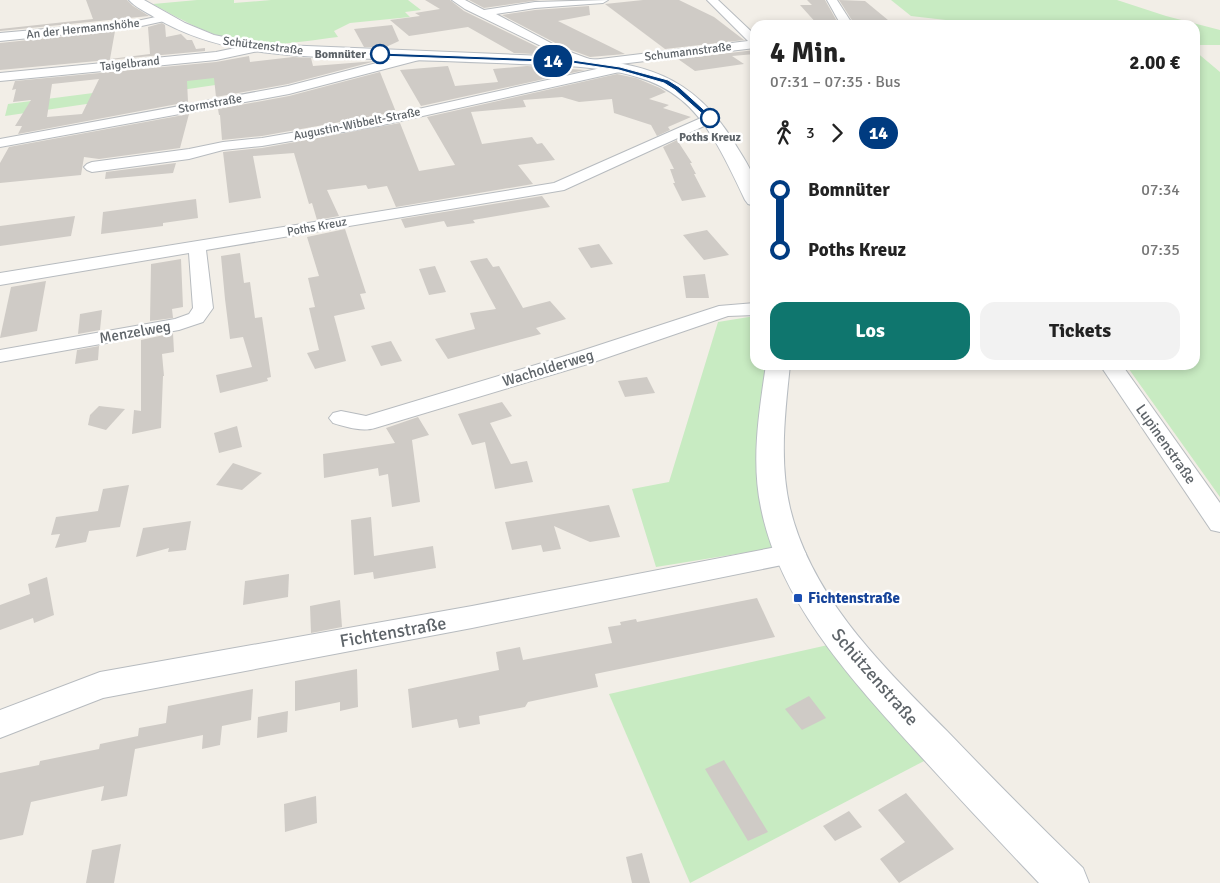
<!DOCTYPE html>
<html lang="de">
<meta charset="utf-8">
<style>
body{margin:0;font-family:Signika,sans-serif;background:#f2f2f2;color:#222;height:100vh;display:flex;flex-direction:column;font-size:19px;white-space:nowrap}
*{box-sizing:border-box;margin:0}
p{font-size:16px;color:#767676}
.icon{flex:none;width:28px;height:28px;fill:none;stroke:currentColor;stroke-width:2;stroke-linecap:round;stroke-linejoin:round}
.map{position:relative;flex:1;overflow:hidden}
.details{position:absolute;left:750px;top:20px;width:450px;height:350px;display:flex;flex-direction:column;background:#fff;border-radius:15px;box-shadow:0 2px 8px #0003}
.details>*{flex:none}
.badge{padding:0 10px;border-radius:16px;font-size:18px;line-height:32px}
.map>.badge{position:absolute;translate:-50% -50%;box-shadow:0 0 0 2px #fff}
.legs{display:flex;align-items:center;gap:8px;height:55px;padding:0 20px;font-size:16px}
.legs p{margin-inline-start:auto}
.headline{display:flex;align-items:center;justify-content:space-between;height:85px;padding:0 20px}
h1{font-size:28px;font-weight:700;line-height:38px}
.button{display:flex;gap:10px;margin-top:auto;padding:10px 20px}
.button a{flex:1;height:58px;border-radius:15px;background:#0f766e;color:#fff;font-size:20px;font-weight:700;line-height:58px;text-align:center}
.button a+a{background:#f2f2f2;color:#222}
ul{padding:0 20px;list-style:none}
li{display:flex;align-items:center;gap:18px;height:60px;font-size:19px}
li i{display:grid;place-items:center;width:8px;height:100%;margin:0 6px;background:currentColor}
li i::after{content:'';width:12px;height:12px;margin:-6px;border:4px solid;border-radius:50%;background:#fff}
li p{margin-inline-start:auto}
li:first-child i{background:linear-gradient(#0000 50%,currentColor 0)}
li:last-child i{background:linear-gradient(currentColor 50%,#0000 0)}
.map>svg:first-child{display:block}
</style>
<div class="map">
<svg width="1220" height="883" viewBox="0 0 1220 883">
<rect width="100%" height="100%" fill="#f2eee7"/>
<g fill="#c8ebc2">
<path d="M197 0H234V3L271 0H408L421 10 405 12 410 17 350 23 334 31 338 37C313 40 286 45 261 44 221 42 187 23 153 4Z"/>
<polygon points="891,0 1117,0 1166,16 1220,30 1220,45 1195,45 1195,25 963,25 963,22 911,16"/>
<polygon points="1195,51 1220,72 1220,497 1126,365 1195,365"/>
<polygon points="252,68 256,79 5,116 8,104 124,89"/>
<polygon points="755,316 755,365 767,365 756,462 765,527 773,548 656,567 632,489 669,482 718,322"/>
<polygon points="828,645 926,760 690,883 609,694"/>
</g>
<g fill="#cfcbc6" fill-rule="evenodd">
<polygon points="86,0 127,0 133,6 149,16 0,31 0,29 93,19"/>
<polygon points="425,0 450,0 464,11 554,55 514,53 468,27 409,36 390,20 420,16 415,13 440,9"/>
<polygon points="469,0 540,0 484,8"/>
<polygon points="643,0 679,0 714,17 744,40 665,49 605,4"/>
<polygon points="807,0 825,0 839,25 818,25 800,5 812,5"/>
<polygon points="839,0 865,1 894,25 855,25"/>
<polygon points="589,6 590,15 558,21 625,54 590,57 563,47 502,15 535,10"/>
<polygon points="162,23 165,25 166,37 181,34 187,40 192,40 196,49 205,48 205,51 0,70 0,43 115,31 110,59 150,54 148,27"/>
<polygon points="392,25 399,41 386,47 364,47 354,29"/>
<polygon points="755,50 755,54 732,56 744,64 695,71 678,59"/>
<path d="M249 56 250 62 293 57 311 58 313 66 376 61 288 84 216 97 214 78 187 81 188 102 18 134 22 126H15L31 100 13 102 16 89 12 90 15 81 216 62ZM99 79 82 114 47 117 52 84Z"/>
<polygon points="448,66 455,86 498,82 493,69 527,66 585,70 421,106 400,70"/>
<polygon points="380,72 396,112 262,136 222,140 220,115 219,115 218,109 289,96"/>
<polygon points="617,74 636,78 660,88 666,92 649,99 669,105 663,108 691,117 668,127 670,130 657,136 651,125 614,113 612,99 579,102 562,97 523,100 526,107 471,112 482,144 532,137 537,144 542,143 555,160 518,165 533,184 396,207 387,186 368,189 366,185 327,190 339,216 317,220 312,203 309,204 294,153 253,156 261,198 229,203 223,152 262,148 400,123 419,171 455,165 427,117"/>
<polygon points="189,114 180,148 99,159 84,157 81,175 0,183 0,163 9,147"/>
<polygon points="677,140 692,163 690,163 696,174 694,174 706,197 682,201 673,183 675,183 670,169 674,169 663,147"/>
<polygon points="176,163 173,173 105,179 106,172"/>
<polygon points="542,196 550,207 473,220 475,223 447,227 444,221 405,228 401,219"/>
<polygon points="196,199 198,218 163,223 163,226 101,234 103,212"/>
<polygon points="75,216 71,236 0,246 0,226"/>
<polygon points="345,229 366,293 360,294 365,309 334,316 346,361 315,369 307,353 319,350 309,308 315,307 308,278 319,276 307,237"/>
<polygon points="707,230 729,255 704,260 683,235"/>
<polygon points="599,244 613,264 591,268 578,248"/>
<polygon points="240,253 244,283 250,282 255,318 262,317 271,377 267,378 268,381 220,393 216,375 252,367 243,337 230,339 225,299 221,256"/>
<polygon points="487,258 493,267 499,266 523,308 550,301 566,319 536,328 541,334 448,359 435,339 475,329 470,313 496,309 470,261"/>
<polygon points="181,259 183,307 172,309 173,318 150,321 151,264"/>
<polygon points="435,266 446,292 429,295 419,269"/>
<polygon points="705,274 709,298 686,298 683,276"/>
<polygon points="46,281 37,331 0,338 11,287"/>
<polygon points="102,310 100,330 78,334 80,314"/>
<polygon points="173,333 174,352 162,354 164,376 163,376 161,428 132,434 134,410 141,411 141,340"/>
<polygon points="391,341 402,361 381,366 371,346"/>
<polygon points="99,346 98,360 75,364 77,350"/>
<polygon points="647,377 655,393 625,397 618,381"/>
<polygon points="502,402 512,416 490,423 511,464 527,461 533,482 495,489 485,442 472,445 458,414"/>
<polygon points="99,406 125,409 106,430 88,425 90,415"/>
<polygon points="418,417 429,435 412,440 420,502 392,507 388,474 379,476 378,468 324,478 323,454 395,443 386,428"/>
<polygon points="237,426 242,447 219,453 214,433"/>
<polygon points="233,463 262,473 242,490 216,485"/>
<polygon points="129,485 120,527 89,531 86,542 55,548 60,534 51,535 56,517 98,511 103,489"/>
<polygon points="609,505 620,537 590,542 554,526 561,549 543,552 541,545 512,550 505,522"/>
<polygon points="371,517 374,556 433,546 436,568 374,579 373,572 354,575 351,520"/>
<polygon points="191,521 186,550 168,552 169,548 136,557 143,528"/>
<polygon points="289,574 288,597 243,605 245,581"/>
<polygon points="47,577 54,615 34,623 33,618 0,630 0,605 30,594 28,584"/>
<polygon points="757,598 775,637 595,674 598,687 528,702 525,707 479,716 480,724 459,728 457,719 412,728 408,689 499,670 496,652 520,647 523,660 612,643 608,627 621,625 620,622 636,619 637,622"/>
<polygon points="340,600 342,627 311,633 310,606"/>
<polygon points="357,669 358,707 340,711 340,702 295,711 295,681"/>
<polygon points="253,689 251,720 222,726 220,745 202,749 203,735 135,749 127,796 101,801 104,786 31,802 23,835 0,840 0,773 39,765 40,761 99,749 100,744 138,736 139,728 166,723 168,706"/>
<polygon points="809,696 826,718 802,730 785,709"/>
<polygon points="288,711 287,732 257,738 258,717"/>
<polygon points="724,760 768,832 748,841 705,769"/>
<polygon points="906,793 954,849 899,883 880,859 905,842 878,810"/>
<polygon points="316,796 317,823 285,832 284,804"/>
<polygon points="849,811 862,827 835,841 823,826"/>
<polygon points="121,844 114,883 86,883 92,850"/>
<polygon points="642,853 650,883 632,883 626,857"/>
</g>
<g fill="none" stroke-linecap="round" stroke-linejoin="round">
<g stroke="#b7bbbf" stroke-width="2">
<g id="street">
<polygon points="452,0 465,0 484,10 535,2 608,0 603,3 535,8 496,14 562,49 592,60 748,41 707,0 718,0 755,35 755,48 620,64 626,68 624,71 378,126 262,146 223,150 189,159 92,172 87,170 84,167 87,164 92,162 189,149 223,142 262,138 378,118 619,64 592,68 576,63 465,9"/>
<polygon points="827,0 837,0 853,25 841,25"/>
<polygon points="165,15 171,18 169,20 137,27 0,41 0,33 137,21"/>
<polygon points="259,43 263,44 265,47 263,50 216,60 0,81 0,73 216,52"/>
<polygon points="419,52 423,53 425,56 423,59 289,94 0,147 0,139 288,86"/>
<polygon points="710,114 715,115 717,118 715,121 564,190 206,250 213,308 203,322 179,330 0,362 0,350 175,319 189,314 193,308 189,253 0,285 0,273 554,183"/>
<path d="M755 303V315L728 316 591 363 375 428C362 432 346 427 333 423L329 418 333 413 341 411 366 416 575 353 719 306Z"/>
<polygon points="1100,365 1122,365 1220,503 1220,532 1211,530"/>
<polygon points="792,544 802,547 806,554 802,561 472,628 103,698 0,738 0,710 100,672 472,606"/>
</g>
</g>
<g stroke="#b8bdc2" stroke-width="2">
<g id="secondary">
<path d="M129 0H144L185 23 214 35 259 44 568 57C643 63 692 74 734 142 740 153 753 170 755 183 756 190 755 198 755 206L748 204 745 200C700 103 679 74 568 66 505 63 442 61 378 59 301 56 222 58 154 17 146 12 135 7 129 0Z"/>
<path d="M766 365H790C785 412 779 461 790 508 812 599 884 667 947 731 992 778 1037 823 1083 868L1089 883H1039C997 839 956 795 915 750 852 680 780 603 761 508 751 461 759 412 766 365Z"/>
</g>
</g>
<use href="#street" fill="#fff" fill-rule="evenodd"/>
<use href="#secondary" fill="#fff" fill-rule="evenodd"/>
</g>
<polygon fill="#003b80" stroke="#fff" points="380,53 572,60 620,67 668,80 679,87 713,118 708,119 675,90 664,83 619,70 572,63 378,56"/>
<g fill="#fff" stroke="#003b80" stroke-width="2.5">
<circle cx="380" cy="54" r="9"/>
<circle cx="710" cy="118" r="9"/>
</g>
<rect fill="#1a4fb4" stroke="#fff" stroke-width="2" x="793" y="593" width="10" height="10" rx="2.5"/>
<g text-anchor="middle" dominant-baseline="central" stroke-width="5" stroke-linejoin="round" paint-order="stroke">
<g font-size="12" fill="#5e6469" stroke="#fff">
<text transform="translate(83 29) rotate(-6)">An der Hermannshöhe</text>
<text transform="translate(263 46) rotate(7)">Schützenstraße</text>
<text transform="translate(688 52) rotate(-7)">Schumannstraße</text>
<text transform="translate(130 64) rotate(-6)">Taigelbrand</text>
<text transform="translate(210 104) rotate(-10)">Stormstraße</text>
<text transform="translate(357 124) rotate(-11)">Augustin-Wibbelt-Straße</text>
<text transform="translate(317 227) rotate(-10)">Poths Kreuz</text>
</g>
<g font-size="12" font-weight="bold" fill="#5e6469" stroke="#fff" text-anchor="end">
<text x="366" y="54">Bomnüter</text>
<text x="710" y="137" text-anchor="middle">Poths Kreuz</text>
</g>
<g font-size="15" fill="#5e6469" stroke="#fff">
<text transform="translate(135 332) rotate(-10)">Menzelweg</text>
<text transform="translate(548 368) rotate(-17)">Wacholderweg</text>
<text transform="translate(1166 444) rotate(55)">Lupinenstraße</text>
</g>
<g font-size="15" font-weight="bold" fill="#164399" stroke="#fff" text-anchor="start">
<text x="808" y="598">Fichtenstraße</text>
</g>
<g font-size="18" fill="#5e6469" stroke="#fff">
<text transform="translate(393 632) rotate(-10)">Fichtenstraße</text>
<text transform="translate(875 677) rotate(49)">Schützenstraße</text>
</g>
</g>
</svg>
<b class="badge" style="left:553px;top:61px;background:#003b80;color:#fff">14</b>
<section class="details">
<div class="headline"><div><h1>4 Min.</h1><p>07:31 – 07:35 · Bus</p></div><b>2.00 €</b></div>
<div class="legs"><svg class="icon" aria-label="walk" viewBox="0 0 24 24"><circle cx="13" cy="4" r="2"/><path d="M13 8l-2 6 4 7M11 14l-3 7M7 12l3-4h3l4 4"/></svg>3<svg class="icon" aria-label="forward" viewBox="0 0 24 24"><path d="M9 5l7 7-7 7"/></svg><b class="badge" style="background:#003b80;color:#fff">14</b></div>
<ul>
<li><i style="color:#003b80"></i><b>Bomnüter</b><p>07:34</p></li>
<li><i style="color:#003b80"></i><b>Poths Kreuz</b><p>07:35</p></li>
</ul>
<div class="button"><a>Los</a><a>Tickets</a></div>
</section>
</div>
